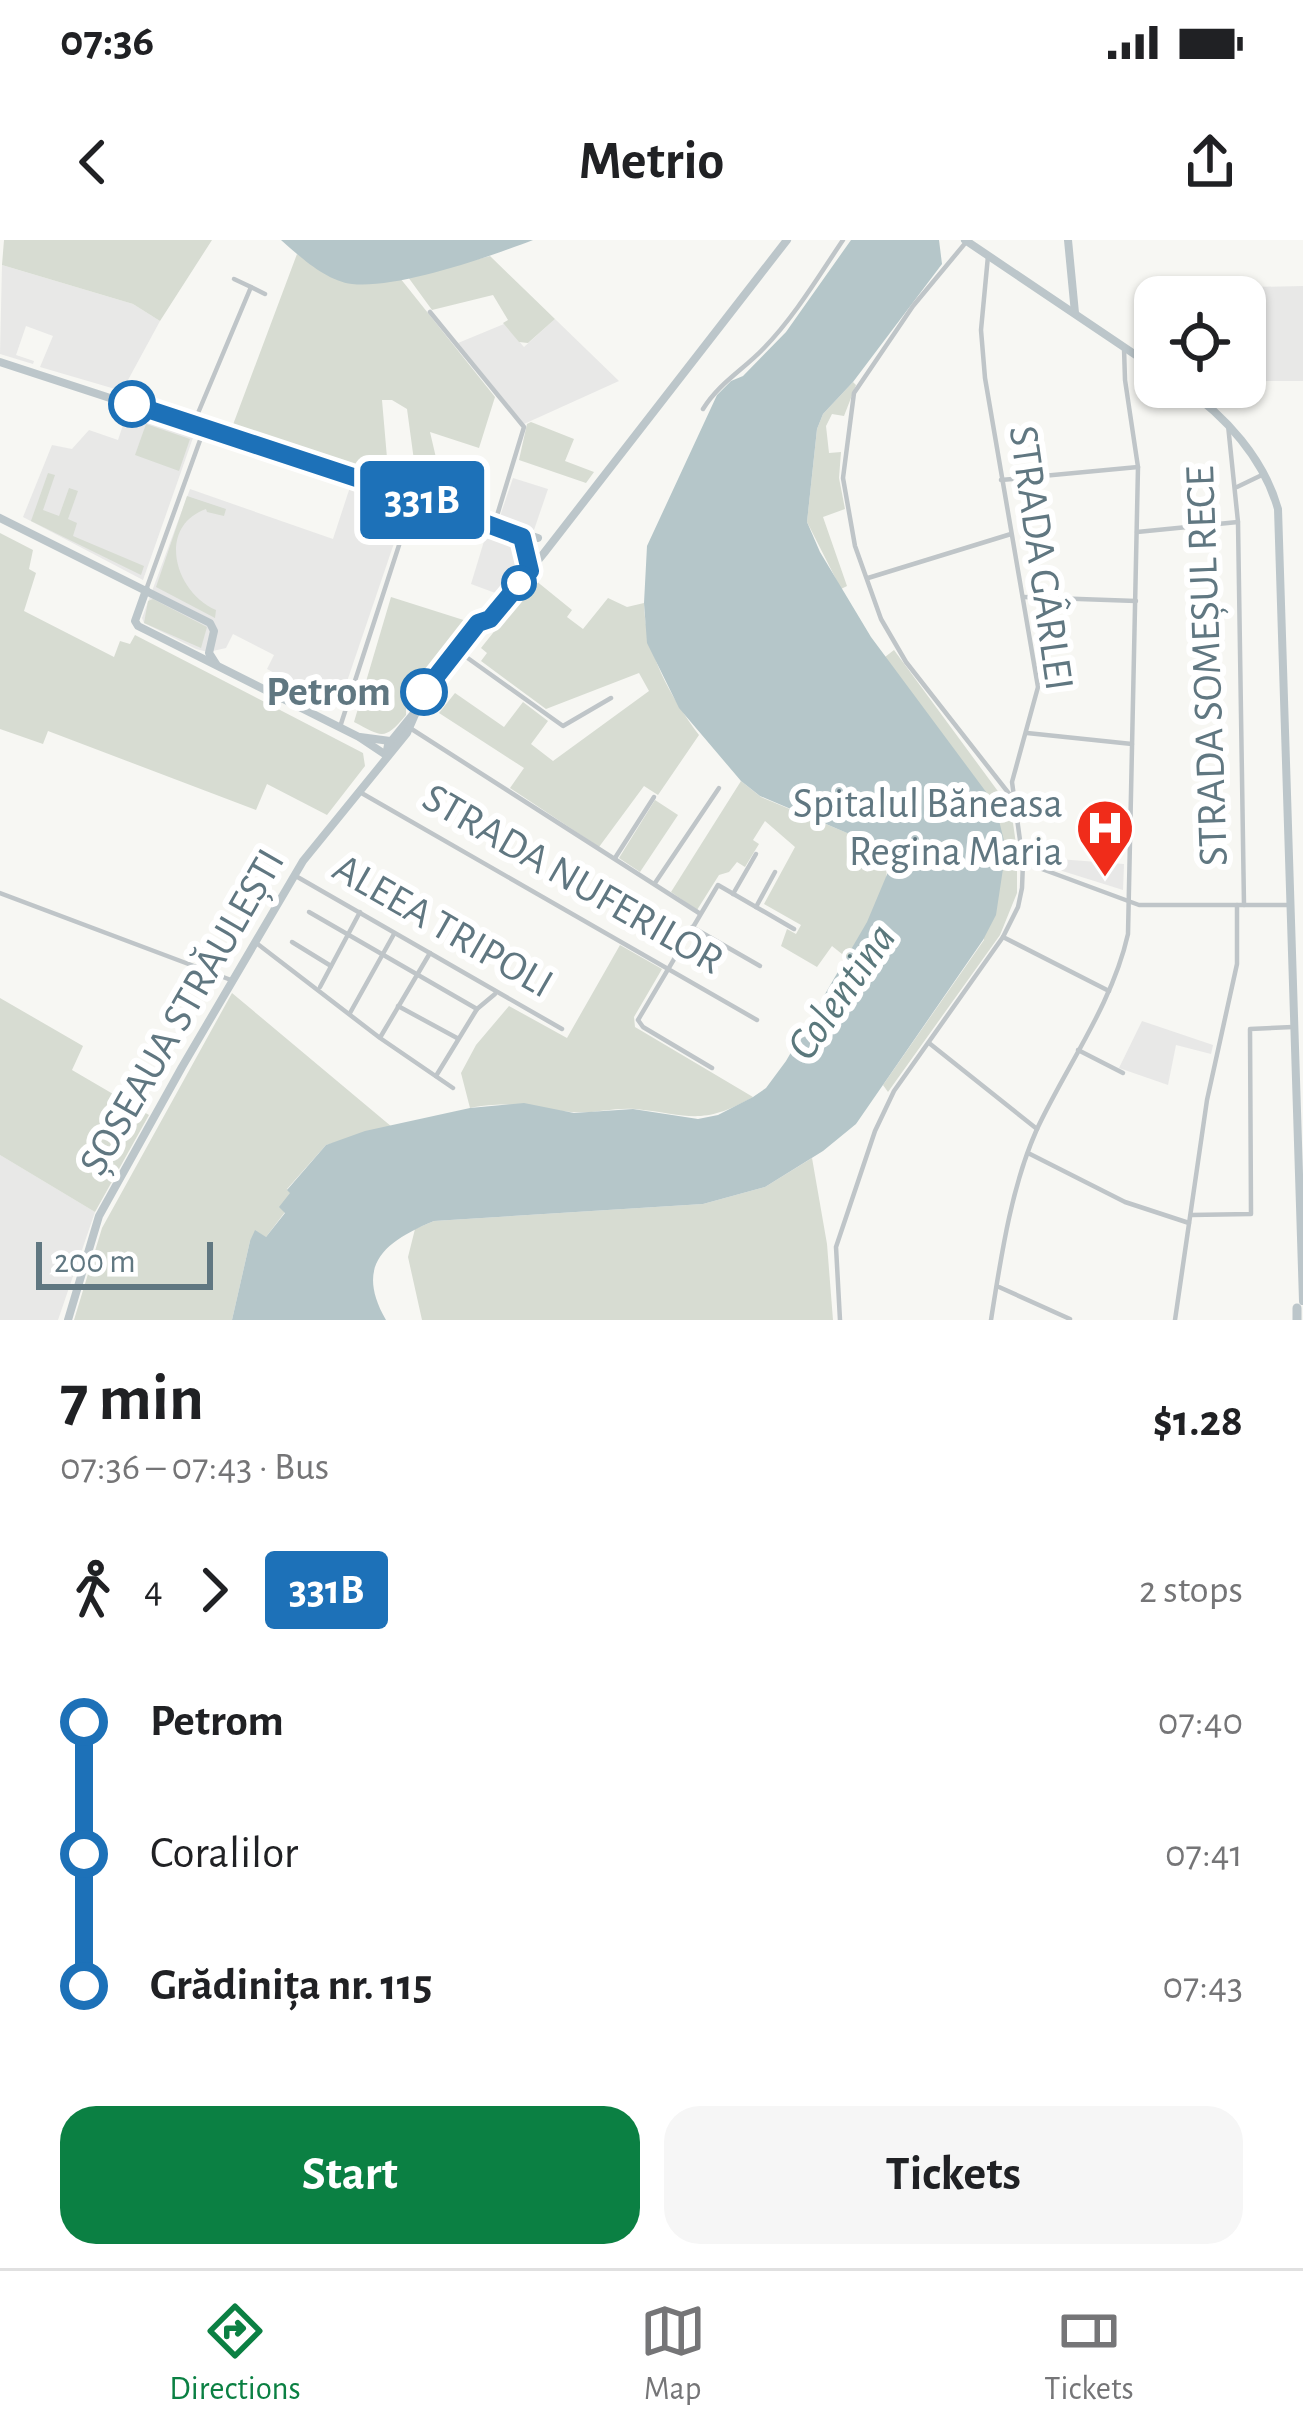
<!DOCTYPE html>
<meta charset="utf-8">
<style>
body{margin:0;font-family:"Alegreya Sans",sans-serif;background:#f6f6f6;color:#202124;height:100vh;display:flex;flex-direction:column;font-size:45px;white-space:nowrap}
*{box-sizing:border-box;margin:0}
p{font-size:39px;color:#757577}
.icon{flex:none;width:66px;height:66px;fill:none;stroke:currentColor;stroke-width:2;stroke-linecap:round;stroke-linejoin:round}
.map{position:relative;height:1080px;overflow:hidden}
.sheet{display:flex;flex-direction:column;background:#fff;flex:1}
.sheet>*{flex:none}
.badge{padding:0 24px;border-radius:9px;font-size:42px;line-height:78px}
.tools{position:absolute;left:1134px;top:36px;display:grid;gap:24px}
.tools a{display:grid;place-items:center;width:132px;height:132px;border-radius:24px;background:#fff;box-shadow:0 3px 9px #0004;font-size:60px}
.scale{position:absolute;left:36px;bottom:30px;width:177px;box-sizing:border-box;padding-left:12px;border:6px solid #607781;border-top:0;font-size:33px;line-height:42px;white-space:nowrap;color:#607781;-webkit-text-stroke:9px #fff;paint-order:stroke}
.map>.badge{position:absolute;translate:-50% -50%;box-shadow:0 0 0 6px #fff}
.legs{display:flex;align-items:center;gap:18px;height:132px;padding:0 60px;font-size:39px}
.legs p{margin-inline-start:auto}
.overview{display:flex;align-items:center;justify-content:space-between;height:204px;padding:0 60px}
h1{font-size:66px;font-weight:700;line-height:90px}
.primary-button{display:flex;gap:24px;margin-top:auto;padding:24px 60px}
.primary-button a{flex:1;height:138px;border-radius:36px;background:#0b8043;color:#fff;font-size:48px;font-weight:700;line-height:138px;text-align:center}
.primary-button a+a{background:#f6f6f6;color:#202124}
ul{padding:0 60px;list-style:none}
li{display:flex;align-items:center;gap:42px;height:132px;font-size:45px}
li i{display:grid;place-items:center;width:18px;height:100%;margin:0 15px;background:currentColor}
li i::after{content:'';width:30px;height:30px;margin:-15px;border:9px solid;border-radius:50%;background:#fff}
li p{margin-inline-start:auto}
li:first-child i{background:linear-gradient(#0000 50%,currentColor 0)}
li:last-child i{background:linear-gradient(currentColor 50%,#0000 0)}
.status{display:flex;justify-content:space-between;align-items:center;height:84px;padding:0 60px;background:#fff;direction:ltr}
.status svg{height:33px;fill:currentColor}
header{display:flex;justify-content:space-between;align-items:center;height:156px;padding:0 60px;background:#fff;font-size:54px;font-weight:700}
.tab-bar{display:flex;justify-content:space-around;align-items:center;height:168px;border-top:3px solid #e0e0e0;background:#fff;font-size:33px;color:#757577}
.tab-bar a{display:grid;justify-items:center;gap:6px}
.tab-bar .on{color:#0b8043}
.map>svg:first-child{display:block}
</style>
<div class="status"><b>07:36</b><svg viewBox="0 0 49 12"><path d="M0 12V9h3v3zM5 12V6h3v6zM10 12V3h3v9zM15 12V0h3v12zM26 1h20v11H26zM47 4h2v5h-2z"/></svg></div>
<header><svg class="icon" aria-label="back" viewBox="0 0 24 24"><path d="M15 5l-7 7 7 7"/></svg>Metrio<svg class="icon" aria-label="share" viewBox="0 0 24 24"><path d="M12 15V3M7 8l5-5 5 5M5 13v7h14v-7"/></svg></header>
<div class="map">
<svg width="1303" height="1080" viewBox="0 0 1303 1080">
<rect width="100%" height="100%" fill="#f7f7f3"/>
<g fill="#e8e8e7">
<polygon points="2,25 133,64 160,81 122,151 40,127 53,96 26,86 16,115 34,121 33,124 0,114"/>
<polygon points="1303,46 1303,141 1251,141 1251,47"/>
<polygon points="555,79 619,141 524,184 458,103 504,84 524,107"/>
<polygon points="128,170 195,192 143,340 23,277 52,205 72,209 89,190 118,200"/>
<polygon points="513,238 548,249 534,290 499,279"/>
<polygon points="351,244 408,262 338,468 267,429 274,415 233,394 226,408 208,412 196,409 144,383 142,378 190,249 333,299"/>
<polygon points="488,288 511,300 518,311 518,323 498,354 471,344"/>
<polygon points="1058,619 1124,624 1123,650 1056,629"/>
<polygon points="1142,781 1213,805 1211,814 1176,805 1168,845 1119,828"/>
<polygon points="0,915 95,972 58,1080 0,1080"/>
</g>
<g fill="#d7dcd2">
<polygon points="4,0 212,0 160,81 133,64 2,25"/>
<polygon points="297,14 334,38 400,38 495,157 479,208 430,192 437,222 457,228 450,260 418,250 407,169 392,160 382,160 389,241 231,190"/>
<polygon points="490,16 555,79 528,103 519,102 503,83 508,80 493,55 432,70 408,37"/>
<polygon points="853,142 856,145 844,176 832,174 826,186 829,213 841,212 839,238 845,269 823,277 847,346 841,349 807,282 817,189 823,174"/>
<polygon points="531,182 574,199 565,221 594,232 586,243 519,220 527,184"/>
<polygon points="146,184 190,199 179,231 135,215"/>
<polygon points="48,233 55,235 43,270 59,276 69,248 78,251 68,279 77,283 73,296 144,326 141,335 31,281"/>
<path d="M187 256 226 269 224 276 207 272 206 269C156 287 175 353 216 370L215 378 156 347Z"/>
<polygon points="0,293 33,310 29,329 36,333 24,371 114,417 120,401 130,404 135,395 363,513 365,526 327,575 267,544 256,570 48,491 43,504 0,489"/>
<path d="M535 340 572 370 567 377 583 389 608 358 627 367 644 363C645 412 670 456 699 495L658 555 644 546 599 607 510 548 524 528 439 473 455 453 504 487 523 462 548 481 531 504 553 521 649 451 639 433 546 469 481 421 487 413 481 408Z"/>
<path d="M391 357 473 383 406 467V475C384 501 383 497 354 482Z"/>
<polygon points="153,359 207,387 201,408 144,383 148,361"/>
<polygon points="894,410 1011,569 1017,611 1017,653 1000,695 888,852 883,845 984,700 898,436 885,417"/>
<path d="M741 541 761 557 881 607C901 641 864 688 847 718L832 706 817 727 781 706 787 689 796 694 801 685 764 664 795 607 765 581 753 600 759 604 745 627 737 622 729 632 719 635 697 670 671 652Z"/>
<polygon points="655,560 678,575 640,632 619,618"/>
<path d="M620 705 662 729 634 777 635 787 753 857C702 886 690 875 636 869 614 867 593 874 571 872 530 868 513 860 470 868L461 833 476 805 509 766 567 798Z"/>
<polygon points="232,753 392,887 326,905 287,949 291,953 285,972 266,997 250,1001 232,1080 74,1080 102,988"/>
<polygon points="0,758 83,806 72,830 149,875 95,972 0,915"/>
<polygon points="812,918 827,1004 833,1080 422,1080 408,1017 415,989 434,981 703,964 765,947"/>
</g>
<g fill="#b5c6c9">
<path d="M281 0H533C489 17 397 49 352 44 326 41 299 16 281 0Z"/>
<path d="M851 0H939L942 24 853 142 823 174 817 189 807 282 820 312 871 397 995 564 1006 609 996 675 983 700 856 884 823 911 765 947 703 964 434 981C383 1002 355 1026 386 1080H232L250 1001 255 990 266 997 285 973 279 967 290 953 287 950 326 905 365 891 470 868 524 863 574 873 633 869 698 879 718 875 753 857 766 848 786 821 867 682 888 632V619L880 607 760 556 741 541 679 468 647 403 644 363 647 306 717 155 731 141 743 136 786 92Z"/>
</g>
<g fill="none" stroke-linecap="round" stroke-linejoin="round">
<g stroke="#bfc5c8" stroke-width="4.5">
<polyline points="967,1 913,66 854,153 843,238 855,306 881,379 906,422 1014,560"/>
<polyline points="234,39 251,47"/>
<polyline points="430,72 524,187 495,282"/>
<path d="M703 169C719 143 743 130 764 108 795 76 818 37 843 0"/>
<polyline points="193,185 251,47 265,54"/>
<polyline points="1228,185 1238,282 1244,665"/>
<polyline points="1001,240 1138,227"/>
<polyline points="1237,247 1264,234"/>
<polyline points="1137,292 1238,282"/>
<polyline points="868,338 1011,294"/>
<polyline points="146,350 203,192"/>
<polyline points="1023,357 1136,361"/>
<polyline points="462,414 563,486 611,458"/>
<polyline points="340,487 414,259"/>
<polyline points="410,488 699,673"/>
<polyline points="1027,493 1132,504"/>
<polyline points="358,551 757,780"/>
<polyline points="615,618 654,557"/>
<polyline points="1023,622 1139,665 1291,665"/>
<polyline points="294,635 562,789"/>
<polyline points="655,643 719,548"/>
<polyline points="0,653 231,740"/>
<polyline points="733,654 756,614"/>
<polyline points="756,667 775,632"/>
<polyline points="309,672 477,769"/>
<polyline points="692,687 760,726"/>
<polyline points="1003,697 1109,751"/>
<polyline points="255,702 380,798 453,848"/>
<polyline points="292,702 331,726"/>
<polyline points="320,747 360,672"/>
<polyline points="398,766 457,798"/>
<polyline points="350,773 394,694"/>
<polyline points="381,796 430,713"/>
<polyline points="929,803 1037,889"/>
<polyline points="1078,810 1123,833"/>
<polyline points="712,828 643,787 638,780 718,645 794,689"/>
<polyline points="436,836 477,769 495,754"/>
<polyline points="1030,914 1125,962 1189,983"/>
<polyline points="1191,975 1251,974 1250,789 1293,787"/>
<polyline points="999,1047 1070,1079"/>
<polyline points="840,1080 836,1007 875,891 894,851 1003,697 1018,667 1022,648 1023,622 1012,542 1038,447 985,138 981,90 988,16"/>
<path d="M991 1080C1001 1017 1011 947 1037 889 1067 825 1112 765 1128 694L1138 227 1125 140 1124 108"/>
<polyline points="1175,1080 1207,860 1237,724 1237,665"/>
</g>
<g stroke="#bcc6ca" stroke-width="8">
<polyline points="965,0 1155,128"/>
<polyline points="1068,0 1075,73"/>
<polyline points="0,122 538,298"/>
<path d="M1183 147C1225 175 1264 219 1278 269L1303 1061"/>
<polyline points="0,278 210,383 214,391 209,413 216,424"/>
<polyline points="515,292 525,302 530,331"/>
<polyline points="146,350 135,381 138,386 359,497 386,515"/>
<polyline points="360,497 390,501"/>
<polyline points="386,515 388,505 544,313 787,0"/>
<polyline points="68,1080 99,976 182,827 303,621 407,493 417,470"/>
</g>
<polyline stroke="#bcc6ca" stroke-width="9" points="1297,1068 1297,1080"/>
</g>
<g fill="none" stroke-linecap="round" stroke-linejoin="round">
<g stroke="#fff" stroke-width="27">
<polyline id="line-1" points="132,164 423,260 522,297 530,331 490,379 478,383 424,452"/>
</g>
<use href="#line-1" stroke="#1d71b8" stroke-width="18"/>
</g>
<defs>
<g id="hospital-pin" transform="scale(3)"><path d="M0 17L-7.5 6A9.5 9.5 0 1 1 7.5 6Z" fill="#f02c1a" stroke="#fff"/><path d="M-5-5h3v3.5h4V-5h3V5h-3V1.5h-4V5h-3Z" fill="#fff"/></g>
</defs>
<g fill-rule="evenodd">
<use href="#hospital-pin" x="1105" y="588"/>
</g>
<g fill="#fff" stroke="#1d71b8" stroke-width="6">
<circle cx="132" cy="164" r="21"/>
<circle cx="519" cy="343" r="15"/>
<circle cx="424" cy="452" r="21"/>
</g>
<g text-anchor="middle" dominant-baseline="central" stroke-width="12" stroke-linejoin="round" paint-order="stroke">
<g font-size="42" fill="#607781" stroke="#fff">
<text transform="translate(1041 318) rotate(82)">STRADA GÂRLEI</text>
<text transform="translate(1207 426) rotate(-92)">STRADA SOMEȘUL RECE</text>
<text transform="translate(573 639) rotate(30)">STRADA NUFERILOR</text>
<text transform="translate(443 686) rotate(30)">ALEEA TRIPOLI</text>
<text transform="translate(182 772) rotate(-60)">ȘOSEAUA STRĂULEȘTI</text>
</g>
<g font-size="42" font-weight="bold" fill="#607781" stroke="#fff" text-anchor="end">
<text x="391" y="452">Petrom</text>
</g>
<g font-size="42" fill="#607781" stroke="#fff" text-anchor="end">
<text x="1063" y="564">Spitalul Băneasa<tspan x="1063" dy="48">Regina Maria</tspan></text>
</g>
<g font-size="45" font-style="italic" fill="#5a787c" stroke="#fff">
<text transform="translate(842 752) rotate(-55)">Colentina</text>
</g>
</g>
</svg>
<div class="tools">
<a><svg class="icon" aria-label="locate" viewBox="0 0 24 24"><circle cx="12" cy="12" r="6"/><path d="M12 2v4M12 18v4M2 12h4M18 12h4"/></svg></a>
</div>
<div class="scale">200 m</div>
<b class="badge" style="left:422px;top:260px;background:#1d71b8;color:#fff">331B</b>
</div>
<section class="sheet">
<div class="overview"><div><h1>7 min</h1><p>07:36 – 07:43 · Bus</p></div><b>$1.28</b></div>
<div class="legs"><svg class="icon" aria-label="walk" viewBox="0 0 24 24"><circle cx="13" cy="4" r="2"/><path d="M13 8l-2 6 4 7M11 14l-3 7M7 12l3-4h3l4 4"/></svg>4<svg class="icon" aria-label="forward" viewBox="0 0 24 24"><path d="M9 5l7 7-7 7"/></svg><b class="badge" style="background:#1d71b8;color:#fff">331B</b><p>2 stops</p></div>
<ul>
<li><i style="color:#1d71b8"></i><b>Petrom</b><p>07:40</p></li>
<li><i style="color:#1d71b8"></i><span>Coralilor</span><p>07:41</p></li>
<li><i style="color:#1d71b8"></i><b>Grădinița nr. 115</b><p>07:43</p></li>
</ul>
<div class="primary-button"><a>Start</a><a>Tickets</a></div>
</section>
<nav class="tab-bar">
<a class="on"><svg class="icon" aria-label="directions" viewBox="0 0 24 24"><path d="M12 3l9 9-9 9-9-9zM9 14v-3h6M13 9l2 2-2 2"/></svg>Directions</a>
<a><svg class="icon" aria-label="map" viewBox="0 0 24 24"><path d="M3 6l6-2 6 2 6-2v14l-6 2-6-2-6 2zM9 4v14M15 6v14"/></svg>Map</a>
<a><svg class="icon" aria-label="tickets" viewBox="0 0 24 24"><path d="M3 7h18v10H3zM15 7v10"/></svg>Tickets</a>
</nav>
